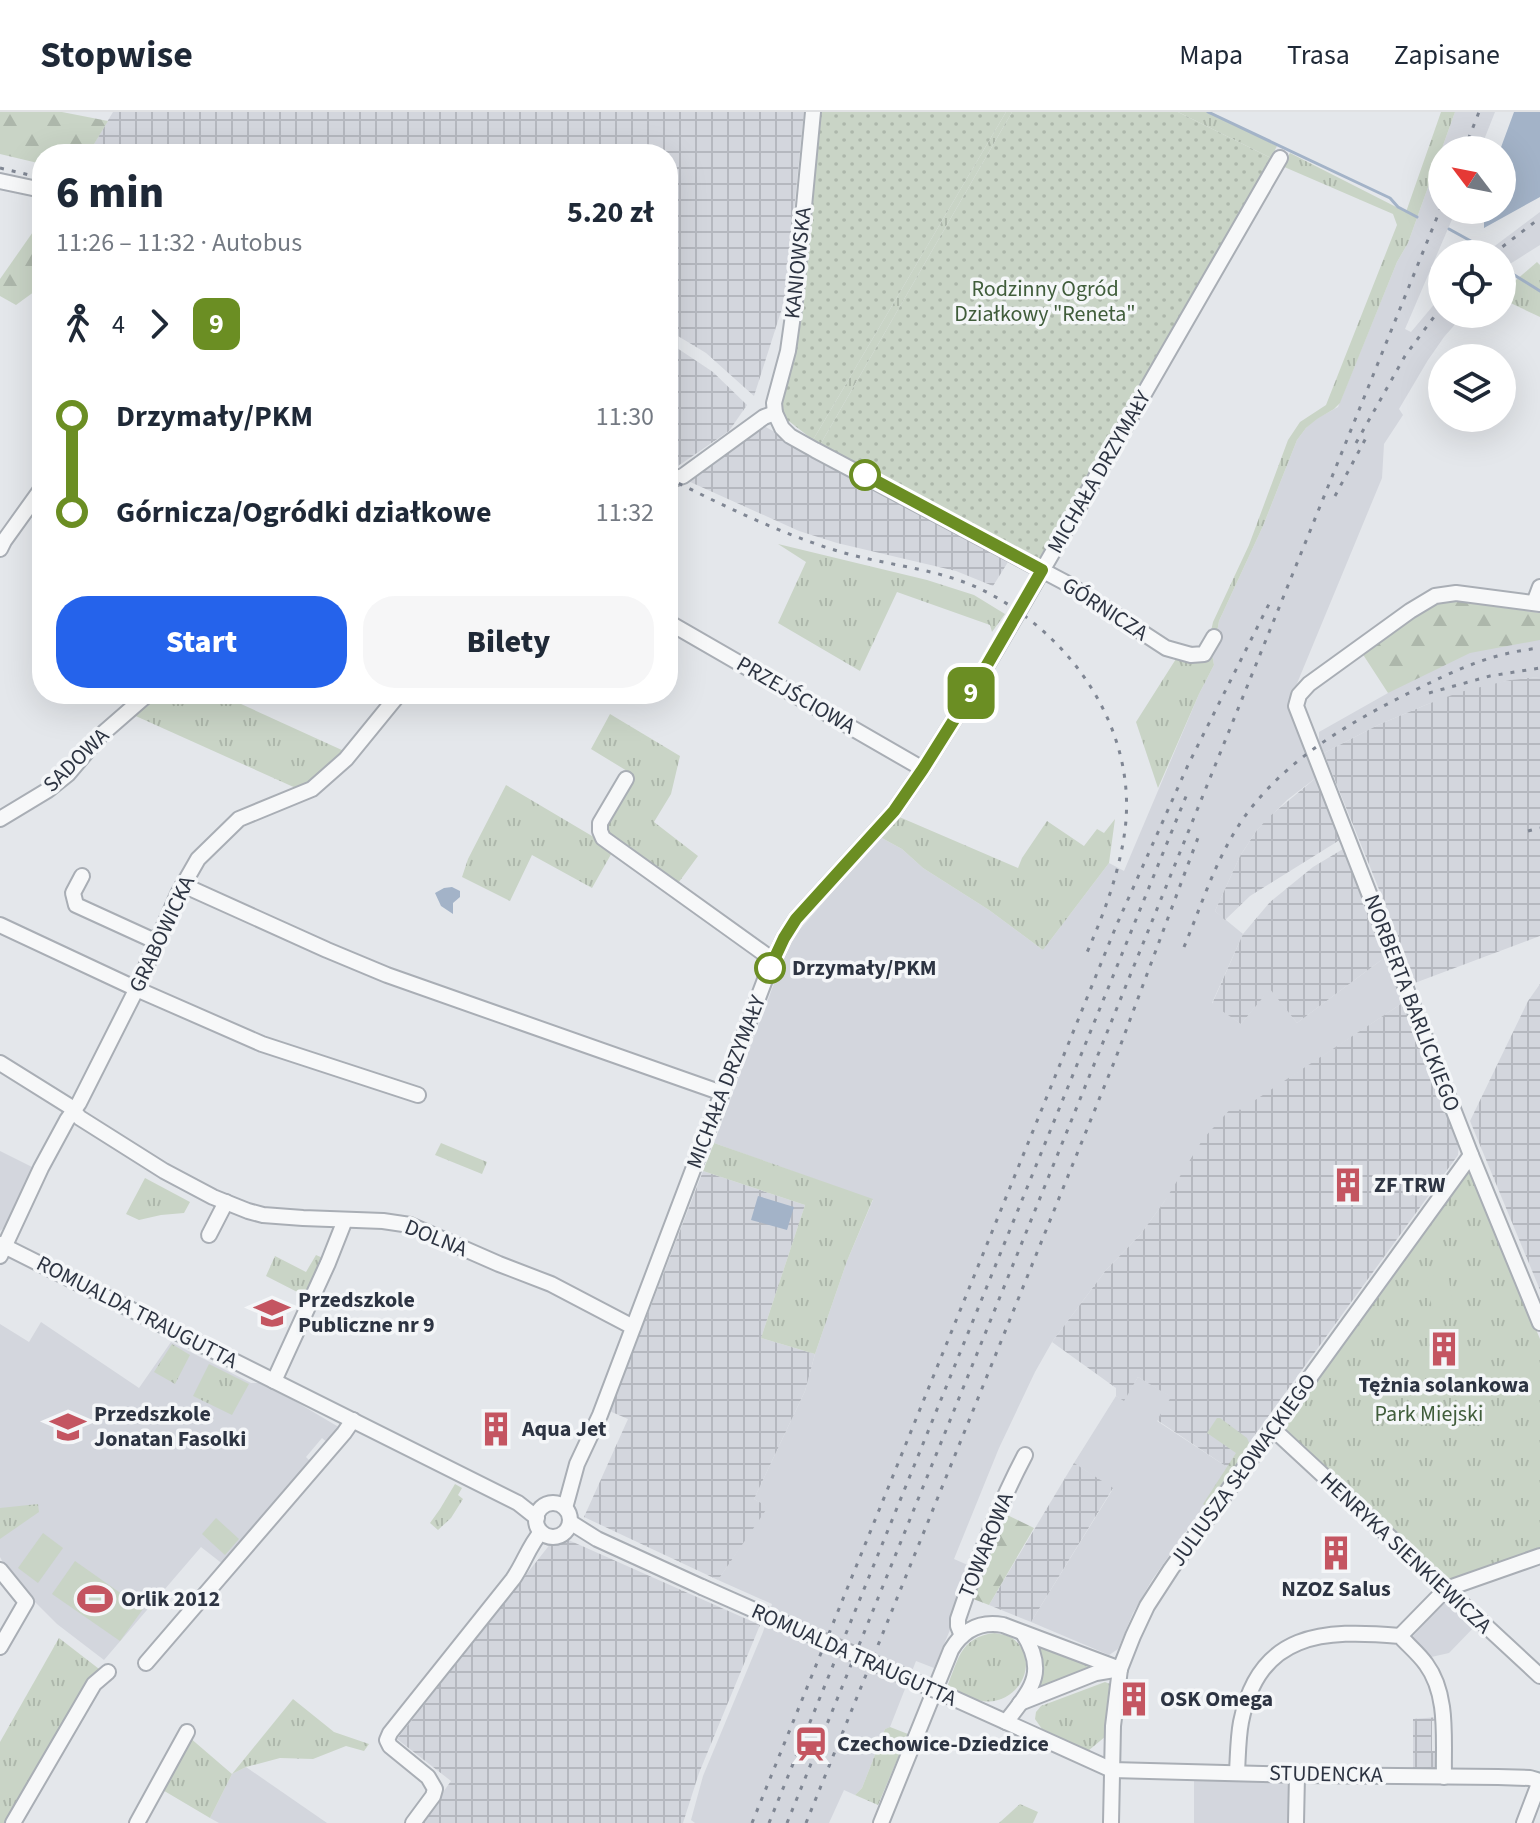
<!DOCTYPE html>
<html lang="pl">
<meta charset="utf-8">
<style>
body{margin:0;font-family:"Source Sans 3",sans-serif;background:#f6f6f7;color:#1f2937;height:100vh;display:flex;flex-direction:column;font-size:30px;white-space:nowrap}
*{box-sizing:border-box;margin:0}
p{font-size:26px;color:#747a83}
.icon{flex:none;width:44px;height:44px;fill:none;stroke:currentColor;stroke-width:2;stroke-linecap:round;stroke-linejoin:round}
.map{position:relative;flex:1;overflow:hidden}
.panel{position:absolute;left:32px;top:32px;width:646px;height:560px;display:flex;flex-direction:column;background:#fff;border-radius:32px;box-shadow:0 8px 32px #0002}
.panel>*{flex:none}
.badge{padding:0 16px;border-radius:12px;font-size:28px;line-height:52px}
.needle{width:52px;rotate:302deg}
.buttons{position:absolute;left:1428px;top:24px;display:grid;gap:16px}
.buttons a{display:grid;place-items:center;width:88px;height:88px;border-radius:50%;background:#fff;box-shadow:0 8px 32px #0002;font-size:40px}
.map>.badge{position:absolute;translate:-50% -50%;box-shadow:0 0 0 4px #fff}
.legs{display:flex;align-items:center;gap:12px;height:88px;padding:0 24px;font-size:26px}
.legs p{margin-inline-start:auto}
.overview{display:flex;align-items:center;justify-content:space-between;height:136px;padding:0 24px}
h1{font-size:44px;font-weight:800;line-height:60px}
.button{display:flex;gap:16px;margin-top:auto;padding:16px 24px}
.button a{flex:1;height:92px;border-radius:32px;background:#2563eb;color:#fff;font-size:32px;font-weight:800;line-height:92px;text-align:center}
.button a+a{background:#f6f6f7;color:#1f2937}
ul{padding:0 24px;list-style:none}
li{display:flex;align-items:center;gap:28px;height:96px;font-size:30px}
li i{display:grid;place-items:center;width:12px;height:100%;margin:0 10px;background:currentColor}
li i::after{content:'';width:20px;height:20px;margin:-10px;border:6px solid;border-radius:50%;background:#fff}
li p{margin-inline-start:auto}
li:first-child i{background:linear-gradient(#0000 50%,currentColor 0)}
li:last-child i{background:linear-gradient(currentColor 50%,#0000 0)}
header{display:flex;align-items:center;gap:48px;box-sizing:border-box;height:112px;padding:0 40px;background:#fff;border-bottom:2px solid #e0e1e3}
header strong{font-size:38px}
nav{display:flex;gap:44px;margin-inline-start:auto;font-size:28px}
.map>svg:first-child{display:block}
</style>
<header>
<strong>Stopwise</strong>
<nav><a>Mapa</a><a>Trasa</a><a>Zapisane</a></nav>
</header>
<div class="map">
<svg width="1540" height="1711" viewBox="0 0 1540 1711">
<defs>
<pattern id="industrial-grid" width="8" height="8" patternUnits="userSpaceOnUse" patternTransform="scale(2)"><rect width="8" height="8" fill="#d3d6dd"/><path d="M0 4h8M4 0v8" fill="none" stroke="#b5b8bf"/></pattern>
<pattern id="grass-tufts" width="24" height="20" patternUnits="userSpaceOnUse" patternTransform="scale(2)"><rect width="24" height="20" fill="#c9d4c6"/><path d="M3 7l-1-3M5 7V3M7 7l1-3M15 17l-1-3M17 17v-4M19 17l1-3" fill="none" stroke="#adb7ab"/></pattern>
<pattern id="forest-firs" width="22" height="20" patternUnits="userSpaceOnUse" patternTransform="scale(2)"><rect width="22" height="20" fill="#c9d4c6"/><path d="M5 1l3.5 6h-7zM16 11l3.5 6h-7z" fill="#adb7ab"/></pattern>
<pattern id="garden-dots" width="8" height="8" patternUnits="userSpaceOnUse" patternTransform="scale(2)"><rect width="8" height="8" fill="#c9d4c6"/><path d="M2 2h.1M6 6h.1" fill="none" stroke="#adb7ab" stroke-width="1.8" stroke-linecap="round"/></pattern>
</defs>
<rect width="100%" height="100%" fill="#e4e7eb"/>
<g fill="#d3d6dd">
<polygon points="1455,0 1495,0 1480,38 1442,38 1442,98 1456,98 1405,217 1411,220 1442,183 1442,202 1464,202 1444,225 1428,248 1399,297 1403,303 1384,332 1382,366 1291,586 1293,599 1317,665 1287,688 1257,718 1240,744 1215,799 1243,822 1212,891 1241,912 1270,876 1297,911 1388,843 1404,890 1240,999 1234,994 1140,1123 1106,1158 1052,1230 1035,1260 999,1336 954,1447 970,1454 971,1468 934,1556 916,1549 890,1615 885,1617 862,1676 855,1683 844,1678 829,1711 695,1711 691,1708 703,1664 763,1520 772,1492 718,1468 767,1395 754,1387 805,1279 815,1242 847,1149 873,1088 714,1031 790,829 880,725 902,737 923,756 989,798 1043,838 1109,751 1124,759 1199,582 1214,553 1212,542 1214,537 1219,509 1263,414 1297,328 1306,316 1316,307 1338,295 1397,150 1408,131"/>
<polygon points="1540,100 1540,133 1502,157 1502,142 1484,142"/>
<polygon points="1455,489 1540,501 1540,565 1510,568 1428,592 1378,613 1324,641 1319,630 1319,620 1388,581"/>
<polygon points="0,1039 34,1056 15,1091 18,1094 8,1115 6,1114 0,1119"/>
<polygon points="41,1210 139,1276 171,1230 251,1271 261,1271 276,1278 342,1317 329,1332 322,1326 306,1345 312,1351 224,1453 201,1435 104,1548 57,1512 11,1466 0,1445 0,1212 29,1230"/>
<polygon points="1138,1265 1172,1285 1157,1309 1230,1357 1152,1468 1133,1501 1118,1537 1109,1543 1031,1510 1113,1377 1074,1351 1116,1284 1124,1288"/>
<polygon points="1447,1487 1477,1512 1449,1541 1427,1546 1411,1530 1413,1524"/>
<polygon points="246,1655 327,1711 219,1711 210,1706 232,1662"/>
<polygon points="1194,1668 1290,1671 1289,1711 1194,1711"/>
</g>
<g fill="url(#industrial-grid)">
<polygon points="113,0 804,0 785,187 754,284 706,241 668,218 668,42 88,42"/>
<polygon points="668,230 713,260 747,293 729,319 675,356 668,355"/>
<polygon points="764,314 1008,450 993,474 956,459 837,431 799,419 688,369"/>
<polygon points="1540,565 1540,824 1412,872 1389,802 1324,641 1378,613 1428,592 1460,580 1510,568"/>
<polygon points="1317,665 1343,726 1250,784 1225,808 1215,799 1240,744 1257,718 1270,704"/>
<polygon points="1343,737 1388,843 1297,911 1270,877 1241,912 1212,892 1243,822 1270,790 1313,755"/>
<polygon points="1540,872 1540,1178 1470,1009 1528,889"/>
<polygon points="1404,890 1459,1031 1458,1043 1230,1357 1157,1308 1171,1285 1138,1265 1124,1289 1116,1284 1116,1276 1052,1230 1106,1158 1140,1123 1164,1090 1203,1027 1234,993 1240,998"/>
<polygon points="703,1059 805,1093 761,1226 815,1242 805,1279 754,1387 768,1395 718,1468 584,1405 628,1307 607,1298 651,1194"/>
<polygon points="1074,1351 1113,1376 1031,1510 989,1493"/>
<polygon points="564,1426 760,1513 699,1661 683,1711 421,1711 451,1669 397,1627 551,1431"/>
<polygon points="1439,1605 1439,1608 1432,1609 1432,1639 1440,1639 1439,1657 1434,1661 1413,1661 1413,1607"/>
</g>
<g fill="url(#grass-tufts)">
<polygon points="1006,0 1012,0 820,333 813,328"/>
<polygon points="1178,0 1211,0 1277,34 1271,46"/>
<polygon points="1441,0 1455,0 1408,131 1397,150 1340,291 1334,297 1317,307 1306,316 1297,328 1263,414 1219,509 1214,537 1212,542 1214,553 1199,582 1158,676 1136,610 1181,539 1202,538 1210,524 1213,510 1249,433 1288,328 1300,310 1326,293 1397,113 1393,102 1282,54 1290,41 1406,100"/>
<polygon points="1537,150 1540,153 1540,205 1502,187 1502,180"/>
<polygon points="778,432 927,468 974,483 1005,502 992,520 990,513 897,480 860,559 778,511 806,450"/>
<polygon points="153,582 219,582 344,639 315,668 298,677 129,601"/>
<polygon points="610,602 680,644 671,682 654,710 698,744 676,774 607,723 604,711 632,662 591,637"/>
<polygon points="506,673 614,737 592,776 532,743 510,789 462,765 468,747"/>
<polygon points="897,704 1018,756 1022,746 1047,709 1084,734 1097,717 1104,721 1115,707 1109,751 1043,838 989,798 923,756 902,737 880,725"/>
<polygon points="441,1031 487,1050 482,1062 435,1043"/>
<polygon points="714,1031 873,1087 847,1149 815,1242 761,1226 805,1093 703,1059"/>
<polygon points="1467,1059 1470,1060 1540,1227 1540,1439 1449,1469 1442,1467 1284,1318 1284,1311"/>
<polygon points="145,1066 190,1090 184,1101 161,1103 139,1108 126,1102"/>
<polygon points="316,1143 325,1147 307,1185 266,1164 275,1144 306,1160"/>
<polygon points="172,1232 190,1243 175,1272 154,1260"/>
<polygon points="209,1252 249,1272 232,1303 193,1284"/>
<polygon points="1217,1306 1220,1306 1247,1326 1250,1333 1206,1395 1203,1392 1236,1341 1207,1321"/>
<polygon points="455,1372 462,1376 458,1383 463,1387 451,1406 438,1418 430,1411 440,1397"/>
<polygon points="38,1392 39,1400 0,1427 0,1396"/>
<path d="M994 1521C1000 1522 1007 1523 1012 1526 1043 1548 1018 1595 982 1589 971 1587 958 1579 947 1575 959 1546 960 1526 994 1521Z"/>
<polygon points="59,1526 103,1560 6,1711 0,1711 0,1630"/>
<path d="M1037 1531 1094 1555 1036 1579C1040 1562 1043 1549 1037 1531Z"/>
<polygon points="1105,1570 1110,1572 1110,1575 1107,1591 1106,1624 1088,1639 1042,1617 1035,1607 1036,1600 1041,1594"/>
<polygon points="293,1587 334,1620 369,1632 364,1639 346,1634 313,1647 280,1646 246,1655 232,1662 210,1706 161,1677 189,1625 232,1662"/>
<polygon points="890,1615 908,1622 878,1693 855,1683 862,1676 885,1617"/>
<polygon points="1020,1692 1038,1700 1033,1711 999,1711"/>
</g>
<g fill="url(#forest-firs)">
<polygon points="0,0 62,0 108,9 88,42 42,42 42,52 0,42"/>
<polygon points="42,107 42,174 16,193 0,184 0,167"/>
<polygon points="1455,489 1540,501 1540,528 1470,541 1388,581 1362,541 1435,491"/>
<polygon points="1001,1400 1034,1416 989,1493 968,1485"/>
</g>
<g fill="url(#garden-dots)">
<polygon points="820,0 1006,0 813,328 776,299 796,235"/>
<polygon points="1012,0 1178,0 1271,46 1038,449 820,333"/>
</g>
<g fill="#c9d4c6">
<polygon points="1448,1161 1453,1194 1432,1197 1427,1164"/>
<polygon points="216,1406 239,1427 225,1443 202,1422"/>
<polygon points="43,1421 63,1436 38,1471 18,1456"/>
<polygon points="75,1449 143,1497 120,1529 52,1482"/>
</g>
<g fill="#a3b3c8">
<polygon points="1514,0 1540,0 1540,85 1484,116 1484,98 1502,98 1502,38 1500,38"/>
<polygon points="452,775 460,779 460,785 453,791 453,802 441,794 435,781 444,776"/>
<polygon points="758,1084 794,1095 787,1118 751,1108"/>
</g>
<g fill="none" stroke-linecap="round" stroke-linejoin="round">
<g stroke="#a3b3c8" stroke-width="3">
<polyline points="1208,0 1390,86 1398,95 1417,105"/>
<polyline points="1449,117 1478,133"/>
<polyline points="1511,161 1540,179"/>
</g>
<g stroke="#a9aeb5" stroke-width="18">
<g id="minor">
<polyline points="813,0 795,189 788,239 774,291 775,301 782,316 790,324 815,338 1068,472 1166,536 1191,543 1204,542 1214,525"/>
<polyline points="0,69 42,78"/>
<polyline points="668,369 683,364 764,305 775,301"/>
<polyline points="0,437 4,429 42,376"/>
<polyline points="1534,491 1540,475"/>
<polyline points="1540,492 1456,481 1435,484 1410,499 1309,572 1299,583 1296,594 1471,1043 1540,1211"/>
<polyline points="668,510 923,657"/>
<polyline points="626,667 600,711 600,719 603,726 773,848"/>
<polyline points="0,707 48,678 68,662 101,623 148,582"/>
<polyline points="82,764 73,781 76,793 157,830"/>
<polyline points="183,773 327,838 387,863 722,981"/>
<polyline points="0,813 141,879 262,932 418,983"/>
<polyline points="0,951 69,994 80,1006 164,1059 213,1085 248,1099 263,1103 303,1106 383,1109 410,1113 499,1152 551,1172 633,1215"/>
<polyline points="209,1123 226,1090"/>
<polyline points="0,1132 518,1391 537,1406"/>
<polyline points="0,1144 41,1056 67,1008 79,991 134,882 178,782 198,747 239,707 312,677 346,647 399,582"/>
<polyline points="274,1269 328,1151 345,1108"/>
<polyline points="1273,1317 1540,1564"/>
<circle cx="553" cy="1408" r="17"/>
<polyline points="565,1396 577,1352 600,1303 766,865 784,826 796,807 894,699 923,657 969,584 1020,497 1280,46"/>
<polyline points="570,1410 597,1427 702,1475"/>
<polyline points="0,1458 26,1490 0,1535"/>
<path d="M962 1524 958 1514V1507C977 1451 997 1396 1025 1343"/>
<polyline points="1400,1524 1446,1477 1540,1444"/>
<polyline points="146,1551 344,1321 353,1308"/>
<polyline points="953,1586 1112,1658 1297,1663 1498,1665 1530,1666 1540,1669"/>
<polyline points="1020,1591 1096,1561 1120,1557"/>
<path d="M1006 1610C1031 1577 1048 1561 1023 1521"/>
<path d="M1237 1660C1238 1643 1238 1626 1241 1610 1259 1520 1323 1517 1400 1524 1408 1533 1419 1542 1426 1552 1449 1583 1443 1628 1444 1665"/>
<polyline points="13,1711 94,1572 108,1560"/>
<polyline points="137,1711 187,1620"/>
<path d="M413 1711 433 1684 435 1677 428 1665 390 1634 387 1628 390 1621 513 1467C524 1451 529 1434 541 1420"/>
<path d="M881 1711 951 1538C963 1518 980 1509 1003 1513L1120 1557"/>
<polyline points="1111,1711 1113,1614 1120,1557 1133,1524 1147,1494 1171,1457 1471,1043"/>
<polyline points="1296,1711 1297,1663"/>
<polyline points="1524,1711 1540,1669"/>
</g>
</g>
<use href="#minor" stroke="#f7f8f9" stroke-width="14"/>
<g stroke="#7f8693" stroke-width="3" stroke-dasharray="4 8" stroke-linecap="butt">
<polyline points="1464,38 1479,0"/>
<polyline points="0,56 42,66"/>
<polyline points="1493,142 1540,106"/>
<polyline points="1356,331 1405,244 1442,194"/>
<path d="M668 366C724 394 781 422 841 440 885 453 934 456 976 475 1068 517 1138 615 1125 718 1119 763 1103 804 1085 845"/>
<polyline points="1335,384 1367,324"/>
<polyline points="1429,581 1490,564 1540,556"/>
<polyline points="1528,719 1540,716"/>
<path d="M1184 835C1202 792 1216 746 1243 707 1284 648 1350 610 1413 579 1456 558 1491 541 1540 536"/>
<polyline points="752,1711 1117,812 1188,653 1272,486"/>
<polyline points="769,1711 1189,677"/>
<polyline points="787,1711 1442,93"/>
<polyline points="806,1711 1115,948 1199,723"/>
</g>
<g stroke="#a9aeb5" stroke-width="18" stroke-linecap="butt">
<polyline id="minor-bridge" points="702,1475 953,1586"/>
</g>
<use href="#minor-bridge" stroke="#f7f8f9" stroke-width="14"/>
</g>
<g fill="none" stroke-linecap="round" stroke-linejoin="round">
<g stroke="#fff" stroke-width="18">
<polyline id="line-1" points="770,856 784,826 796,807 894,699 923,657 969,584 1042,458 865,363"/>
</g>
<use href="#line-1" stroke="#6b8e23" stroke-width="12"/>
</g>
<defs>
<g id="building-bare" transform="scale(2.76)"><path d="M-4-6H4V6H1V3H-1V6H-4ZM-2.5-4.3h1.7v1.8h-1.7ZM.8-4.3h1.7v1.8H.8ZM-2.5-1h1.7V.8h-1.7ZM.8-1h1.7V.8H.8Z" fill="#c45561" stroke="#f4f6f8" stroke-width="2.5" paint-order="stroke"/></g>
<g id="school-bare" transform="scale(2.76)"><path d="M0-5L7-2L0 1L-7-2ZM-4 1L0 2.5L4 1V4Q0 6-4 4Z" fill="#c45561" stroke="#f4f6f8" stroke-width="2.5" paint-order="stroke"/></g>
<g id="stadium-bare" transform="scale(2.76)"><path d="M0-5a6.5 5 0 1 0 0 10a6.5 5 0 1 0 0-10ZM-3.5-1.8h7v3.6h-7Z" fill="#c45561" stroke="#f4f6f8" stroke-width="2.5" paint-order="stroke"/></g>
<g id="station-bare" transform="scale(2.76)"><path d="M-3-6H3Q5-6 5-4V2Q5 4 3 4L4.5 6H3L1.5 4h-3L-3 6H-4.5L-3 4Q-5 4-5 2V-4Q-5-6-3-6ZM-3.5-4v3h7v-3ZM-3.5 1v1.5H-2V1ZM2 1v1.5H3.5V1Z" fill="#c45561" stroke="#f4f6f8" stroke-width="2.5" paint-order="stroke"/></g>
</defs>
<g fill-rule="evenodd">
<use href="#building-bare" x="1348" y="1073"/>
<use href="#school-bare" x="272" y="1201"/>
<use href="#building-bare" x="1444" y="1237"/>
<use href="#school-bare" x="68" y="1315"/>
<use href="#building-bare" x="496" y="1317"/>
<use href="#building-bare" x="1336" y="1441"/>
<use href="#stadium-bare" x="95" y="1487"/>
<use href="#building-bare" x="1134" y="1587"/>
<use href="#station-bare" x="811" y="1632"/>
</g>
<g fill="#fff" stroke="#6b8e23" stroke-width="4">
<circle cx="865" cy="363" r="14"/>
<circle cx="770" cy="856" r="14"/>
</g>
<g text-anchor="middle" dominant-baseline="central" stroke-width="7" stroke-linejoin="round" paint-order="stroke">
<g font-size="22" fill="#2d3442" stroke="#f4f6f8">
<text transform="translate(798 151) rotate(-84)">KANIOWSKA</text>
<text transform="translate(1099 360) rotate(-60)">MICHAŁA DRZYMAŁY</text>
<text transform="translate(1105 497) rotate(33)">GÓRNICZA</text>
<text transform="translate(796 583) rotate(30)">PRZEJŚCIOWA</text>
<text transform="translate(76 648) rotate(-44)">SADOWA</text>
<text transform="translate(162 822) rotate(-65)">GRABOWICKA</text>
<text transform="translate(1412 891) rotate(69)">NORBERTA BARLICKIEGO</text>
<text transform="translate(726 970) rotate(-69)">MICHAŁA DRZYMAŁY</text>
<text transform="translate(436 1126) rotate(22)">DOLNA</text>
<text transform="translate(137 1200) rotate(27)">ROMUALDA TRAUGUTTA</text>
<text transform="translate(1243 1358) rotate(-54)">JULIUSZA SŁOWACKIEGO</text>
<text transform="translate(986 1433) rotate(-68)">TOWAROWA</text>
<text transform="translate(1406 1441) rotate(43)">HENRYKA SIENKIEWICZA</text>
<text transform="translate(854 1543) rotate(24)">ROMUALDA TRAUGUTTA</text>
<text transform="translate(1326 1662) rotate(1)">STUDENCKA</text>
</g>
<g font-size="22" fill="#405d3b" stroke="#f4f6f8">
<text x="1045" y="177">Rodzinny Ogród<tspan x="1045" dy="25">Działkowy "Reneta"</tspan></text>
<text x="1429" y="1302">Park Miejski</text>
</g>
<g font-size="22" font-weight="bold" fill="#2d3442" stroke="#f4f6f8" text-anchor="start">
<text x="792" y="856">Drzymały/PKM</text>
</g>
<g font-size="22" font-weight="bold" fill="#2d3442" stroke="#f4f6f8" text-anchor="start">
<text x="1374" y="1073">ZF TRW</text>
<text x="298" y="1188">Przedszkole<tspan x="298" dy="25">Publiczne nr 9</tspan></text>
<text x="1444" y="1273" text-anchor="middle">Tężnia solankowa</text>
<text x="94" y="1302">Przedszkole<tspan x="94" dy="25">Jonatan Fasolki</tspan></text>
<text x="522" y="1317">Aqua Jet</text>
<text x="1336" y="1477" text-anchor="middle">NZOZ Salus</text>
<text x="121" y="1487">Orlik 2012</text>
<text x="1160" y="1587">OSK Omega</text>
<text x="837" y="1632">Czechowice-Dziedzice</text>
</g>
</g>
</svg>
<div class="buttons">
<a><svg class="needle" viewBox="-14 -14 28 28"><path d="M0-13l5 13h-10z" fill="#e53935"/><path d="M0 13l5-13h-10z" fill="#747a83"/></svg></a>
<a><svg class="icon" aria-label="locate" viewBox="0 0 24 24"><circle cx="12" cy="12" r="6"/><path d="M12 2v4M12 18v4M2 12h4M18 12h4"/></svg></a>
<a><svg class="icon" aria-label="layers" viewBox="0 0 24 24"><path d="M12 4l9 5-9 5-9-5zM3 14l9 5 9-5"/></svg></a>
</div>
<b class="badge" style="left:971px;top:581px;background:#6b8e23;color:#fff">9</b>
<section class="panel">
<div class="overview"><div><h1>6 min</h1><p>11:26 – 11:32 · Autobus</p></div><b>5.20 zł</b></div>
<div class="legs"><svg class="icon" aria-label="walk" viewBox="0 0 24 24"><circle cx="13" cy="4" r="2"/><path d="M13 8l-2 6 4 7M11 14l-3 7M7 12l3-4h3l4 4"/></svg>4<svg class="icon" aria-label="forward" viewBox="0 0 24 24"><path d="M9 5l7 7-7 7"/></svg><b class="badge" style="background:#6b8e23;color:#fff">9</b></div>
<ul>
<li><i style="color:#6b8e23"></i><b>Drzymały/PKM</b><p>11:30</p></li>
<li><i style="color:#6b8e23"></i><b>Górnicza/Ogródki działkowe</b><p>11:32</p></li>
</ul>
<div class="button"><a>Start</a><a>Bilety</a></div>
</section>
</div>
